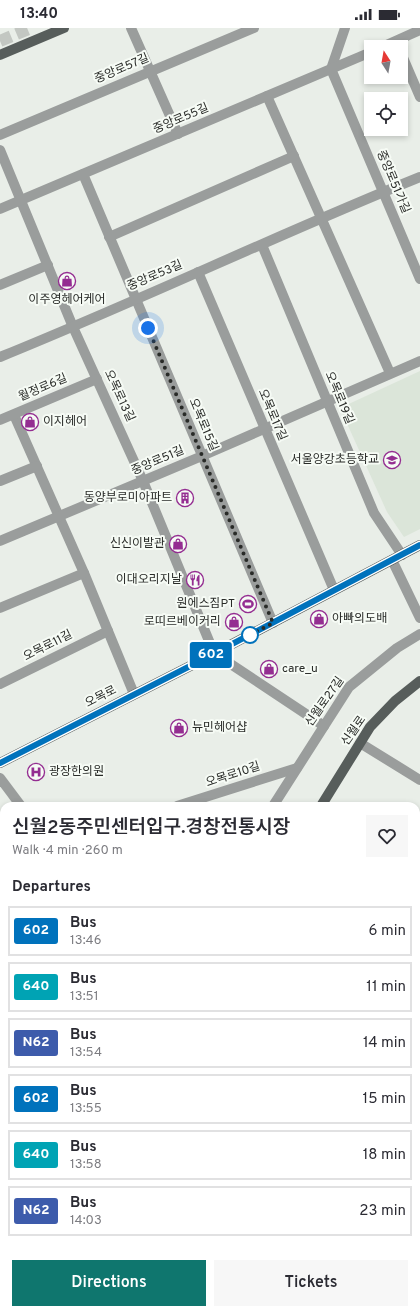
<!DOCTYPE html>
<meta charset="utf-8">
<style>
body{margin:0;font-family:Overpass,"Noto Sans KR",sans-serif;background:#f7f7f7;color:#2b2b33;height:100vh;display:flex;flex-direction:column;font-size:15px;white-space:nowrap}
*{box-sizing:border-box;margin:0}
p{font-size:13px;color:#7c7c81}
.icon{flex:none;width:22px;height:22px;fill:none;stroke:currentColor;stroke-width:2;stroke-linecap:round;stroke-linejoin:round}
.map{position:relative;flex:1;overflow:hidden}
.details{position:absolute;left:0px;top:774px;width:420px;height:512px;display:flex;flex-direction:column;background:#fff;border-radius:12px 12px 0 0;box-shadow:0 2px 6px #0003}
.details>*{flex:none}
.badge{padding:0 8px;border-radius:3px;font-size:14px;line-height:26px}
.needle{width:26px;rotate:349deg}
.controls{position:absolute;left:364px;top:12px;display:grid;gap:8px}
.controls a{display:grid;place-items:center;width:44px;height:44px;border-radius:0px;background:#fff;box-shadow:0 2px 6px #0003;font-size:20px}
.you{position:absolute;width:20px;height:20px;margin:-10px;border:3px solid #fff;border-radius:50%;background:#1a73e8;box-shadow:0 0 0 6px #1a73e833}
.map>.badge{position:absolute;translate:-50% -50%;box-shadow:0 0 0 2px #fff}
h2{padding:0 12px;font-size:15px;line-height:36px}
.round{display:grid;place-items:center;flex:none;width:42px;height:42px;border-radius:0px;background:#f7f7f7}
.head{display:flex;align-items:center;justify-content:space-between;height:68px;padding:0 12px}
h1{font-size:19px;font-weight:600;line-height:30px}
.primary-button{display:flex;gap:8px;margin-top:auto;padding:8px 12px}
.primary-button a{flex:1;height:46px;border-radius:0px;background:#0f766e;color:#fff;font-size:16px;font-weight:600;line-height:46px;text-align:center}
.primary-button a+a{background:#f7f7f7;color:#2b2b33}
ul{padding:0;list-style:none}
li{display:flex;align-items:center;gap:12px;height:50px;margin:0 8px 6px;padding:0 4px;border:2px solid #e1e1e2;border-radius:0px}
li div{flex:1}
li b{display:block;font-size:15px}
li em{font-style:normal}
li .badge{min-width:44px;font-weight:700;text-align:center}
.status{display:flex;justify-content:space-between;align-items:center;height:28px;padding:0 20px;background:#fff;direction:ltr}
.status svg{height:11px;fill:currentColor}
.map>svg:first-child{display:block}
</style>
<div class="status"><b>13:40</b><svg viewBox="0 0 49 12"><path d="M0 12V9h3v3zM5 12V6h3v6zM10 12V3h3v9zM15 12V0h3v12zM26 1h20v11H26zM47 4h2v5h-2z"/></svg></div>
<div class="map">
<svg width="420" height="1286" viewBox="0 0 420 1286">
<rect width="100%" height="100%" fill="#e9eee8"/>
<polygon fill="#dbe5d9" points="420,343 420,501 404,509 387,484 340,380"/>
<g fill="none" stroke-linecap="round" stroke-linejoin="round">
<polyline stroke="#c3c7c2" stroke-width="12" stroke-dasharray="12 6" stroke-linecap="butt" points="0,13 31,0"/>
<g stroke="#9a9d9c" stroke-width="10">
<polyline points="131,0 178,106"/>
<polyline points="345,0 331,41 420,251"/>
<polyline points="382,19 420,2"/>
<polyline points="401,25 420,69"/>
<polyline points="267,68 390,345"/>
<polyline points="0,107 254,0"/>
<polyline points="0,122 73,299 143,453 214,625 324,698"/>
<polyline points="83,146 273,595"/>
<polyline points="0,181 371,24"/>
<polyline points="109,209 294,128"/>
<polyline points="262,217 374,485 402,527"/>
<polyline points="198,244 334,562"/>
<polyline points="0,257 48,237"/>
<path d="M0 329C141 272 279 206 420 149"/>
<polyline points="14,387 84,545 134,666"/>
<polyline points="0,392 97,351"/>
<polyline points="0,453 37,438"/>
<polyline points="0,513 202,428 420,333"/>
<polyline points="392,532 420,590"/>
<polyline points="0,580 84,545"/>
<polyline points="0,656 108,603"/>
<polyline points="360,715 420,752"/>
<polyline points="0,750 21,778"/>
<polyline points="177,778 297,740"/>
<polyline points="273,778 349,659 397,620 420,606"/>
<polyline points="0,886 4,891"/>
<polyline points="416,896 420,899"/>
<polyline points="0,952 4,951"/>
<polyline points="0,1010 4,1015"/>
<polyline points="416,1037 420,1038"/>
<polyline points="0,1092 4,1090"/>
<polyline points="416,1103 420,1103"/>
<polyline points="416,1144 420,1134"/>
<polyline points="0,1175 4,1182"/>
<polyline points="115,1282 120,1285"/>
<polyline points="299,1282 302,1286"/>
<polyline points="362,1286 363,1282"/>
</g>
<g stroke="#575d5b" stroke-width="10">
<polyline points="0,27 64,0"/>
<polyline points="0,735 200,633 420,517"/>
<polyline points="321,778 370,699 395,673 420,653"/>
<polyline points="0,1280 4,1274"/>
</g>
</g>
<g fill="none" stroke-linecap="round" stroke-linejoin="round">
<g stroke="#fff" stroke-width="9">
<polyline id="line" points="0,735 200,633 420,517"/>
</g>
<use href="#line" stroke="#0072bc" stroke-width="6"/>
<polyline stroke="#292b28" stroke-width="4" stroke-dasharray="0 7.2" points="148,300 273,595 250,607"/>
</g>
<defs>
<g id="shop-ring" transform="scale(0.9)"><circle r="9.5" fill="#f6fbf5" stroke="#942d91" stroke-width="1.5"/><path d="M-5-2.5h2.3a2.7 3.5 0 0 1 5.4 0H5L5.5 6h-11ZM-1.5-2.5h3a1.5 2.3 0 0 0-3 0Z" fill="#942d91"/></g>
<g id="school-ring" transform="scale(0.9)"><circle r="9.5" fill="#f6fbf5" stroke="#942d91" stroke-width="1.5"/><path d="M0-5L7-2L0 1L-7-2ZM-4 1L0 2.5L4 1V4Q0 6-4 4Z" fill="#942d91"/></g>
<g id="building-ring" transform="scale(0.9)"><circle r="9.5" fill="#f6fbf5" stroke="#942d91" stroke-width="1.5"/><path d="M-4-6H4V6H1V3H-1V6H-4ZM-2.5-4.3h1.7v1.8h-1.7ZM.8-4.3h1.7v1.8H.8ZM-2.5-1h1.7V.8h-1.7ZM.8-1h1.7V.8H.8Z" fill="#942d91"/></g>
<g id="restaurant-ring" transform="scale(0.9)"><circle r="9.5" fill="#f6fbf5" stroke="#942d91" stroke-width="1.5"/><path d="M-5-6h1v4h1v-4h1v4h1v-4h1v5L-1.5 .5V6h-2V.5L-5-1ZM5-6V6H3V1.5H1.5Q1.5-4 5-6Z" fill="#942d91"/></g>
<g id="stadium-ring" transform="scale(0.9)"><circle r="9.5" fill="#f6fbf5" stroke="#942d91" stroke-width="1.5"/><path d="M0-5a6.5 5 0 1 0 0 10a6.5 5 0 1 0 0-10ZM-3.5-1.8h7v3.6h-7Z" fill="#942d91"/></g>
<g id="hospital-ring" transform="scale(0.9)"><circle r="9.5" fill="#f6fbf5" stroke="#942d91" stroke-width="1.5"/><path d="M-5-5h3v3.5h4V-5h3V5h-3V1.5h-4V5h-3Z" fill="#942d91"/></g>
</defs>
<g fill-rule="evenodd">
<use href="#shop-ring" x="67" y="253"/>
<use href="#shop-ring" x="30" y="394"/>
<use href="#school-ring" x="392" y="432"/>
<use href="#building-ring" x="185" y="470"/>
<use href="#shop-ring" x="178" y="516"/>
<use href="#restaurant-ring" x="195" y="552"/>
<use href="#stadium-ring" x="248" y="576"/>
<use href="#shop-ring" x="319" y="591"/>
<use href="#shop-ring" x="234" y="594"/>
<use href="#shop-ring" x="269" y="641"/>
<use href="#shop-ring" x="179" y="700"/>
<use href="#hospital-ring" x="36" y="744"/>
</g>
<circle fill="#fff" stroke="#0072bc" stroke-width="2" cx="250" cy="607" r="8"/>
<g text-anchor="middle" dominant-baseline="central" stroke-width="4" stroke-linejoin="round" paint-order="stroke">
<g font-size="12" fill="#292b28" stroke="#f6fbf5">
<text transform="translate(122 41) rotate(-23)">중앙로57길</text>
<text transform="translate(181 91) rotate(-23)">중앙로55길</text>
<text transform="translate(393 154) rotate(67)">중앙로51가길</text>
<text transform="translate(155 248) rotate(-23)">중앙로53길</text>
<text transform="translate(43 360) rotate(-23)">월정로6길</text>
<text transform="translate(119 368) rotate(65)">오목로13길</text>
<text transform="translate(339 370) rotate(67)">오목로19길</text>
<text transform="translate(272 387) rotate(67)">오목로17길</text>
<text transform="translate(203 397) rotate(67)">오목로15길</text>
<text transform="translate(158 433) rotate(-23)">중앙로51길</text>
<text transform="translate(48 618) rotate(-27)">오목로11길</text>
<text transform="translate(101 669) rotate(-27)">오목로</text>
<text transform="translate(325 674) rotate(-55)">신월로27길</text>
<text transform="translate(354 703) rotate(-55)">신월로</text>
<text transform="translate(233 747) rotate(-18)">오목로10길</text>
</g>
<g font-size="12" fill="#292b28" stroke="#f6fbf5" text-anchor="end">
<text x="67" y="272" text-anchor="middle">이주영헤어케어</text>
<text x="43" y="394" text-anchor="start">이지헤어</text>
<text x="379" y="432">서울양강초등학교</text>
<text x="172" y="470">동양부로미아파트</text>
<text x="165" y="516">신신이발관</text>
<text x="182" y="552">이대오리지날</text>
<text x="235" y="576">원에스짐PT</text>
<text x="332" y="591" text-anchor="start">아빠의도배</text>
<text x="221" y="594">로띠르베이커리</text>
<text x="282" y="641" text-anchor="start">care_u</text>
<text x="192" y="700" text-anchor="start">뉴민헤어샵</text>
<text x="49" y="744" text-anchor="start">광장한의원</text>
</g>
</g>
</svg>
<div class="controls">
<a><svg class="needle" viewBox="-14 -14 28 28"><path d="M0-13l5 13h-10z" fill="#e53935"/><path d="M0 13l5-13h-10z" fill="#7c7c81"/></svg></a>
<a><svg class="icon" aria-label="locate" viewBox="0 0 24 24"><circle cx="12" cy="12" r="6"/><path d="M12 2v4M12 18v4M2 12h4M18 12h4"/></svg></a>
</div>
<div class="you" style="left:148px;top:300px"></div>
<b class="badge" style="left:211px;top:627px;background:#0072bc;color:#fff">602</b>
<section class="details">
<div class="head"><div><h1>신월2동주민센터입구.경창전통시장</h1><p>Walk · 4 min · 260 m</p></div><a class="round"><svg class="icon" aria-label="heart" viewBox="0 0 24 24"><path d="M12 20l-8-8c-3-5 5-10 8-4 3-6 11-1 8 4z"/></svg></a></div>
<h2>Departures</h2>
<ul>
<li><span class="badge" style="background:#0072bc;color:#fff">602</span><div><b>Bus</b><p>13:46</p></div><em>6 min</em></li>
<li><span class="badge" style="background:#00a3b4;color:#fff">640</span><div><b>Bus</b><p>13:51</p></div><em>11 min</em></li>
<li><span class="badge" style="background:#3d5bab;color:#fff">N62</span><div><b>Bus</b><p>13:54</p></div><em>14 min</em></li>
<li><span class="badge" style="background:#0072bc;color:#fff">602</span><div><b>Bus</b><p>13:55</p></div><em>15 min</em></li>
<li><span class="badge" style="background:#00a3b4;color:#fff">640</span><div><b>Bus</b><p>13:58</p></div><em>18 min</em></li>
<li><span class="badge" style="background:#3d5bab;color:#fff">N62</span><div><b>Bus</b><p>14:03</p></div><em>23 min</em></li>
</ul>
<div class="primary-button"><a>Directions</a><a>Tickets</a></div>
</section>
</div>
